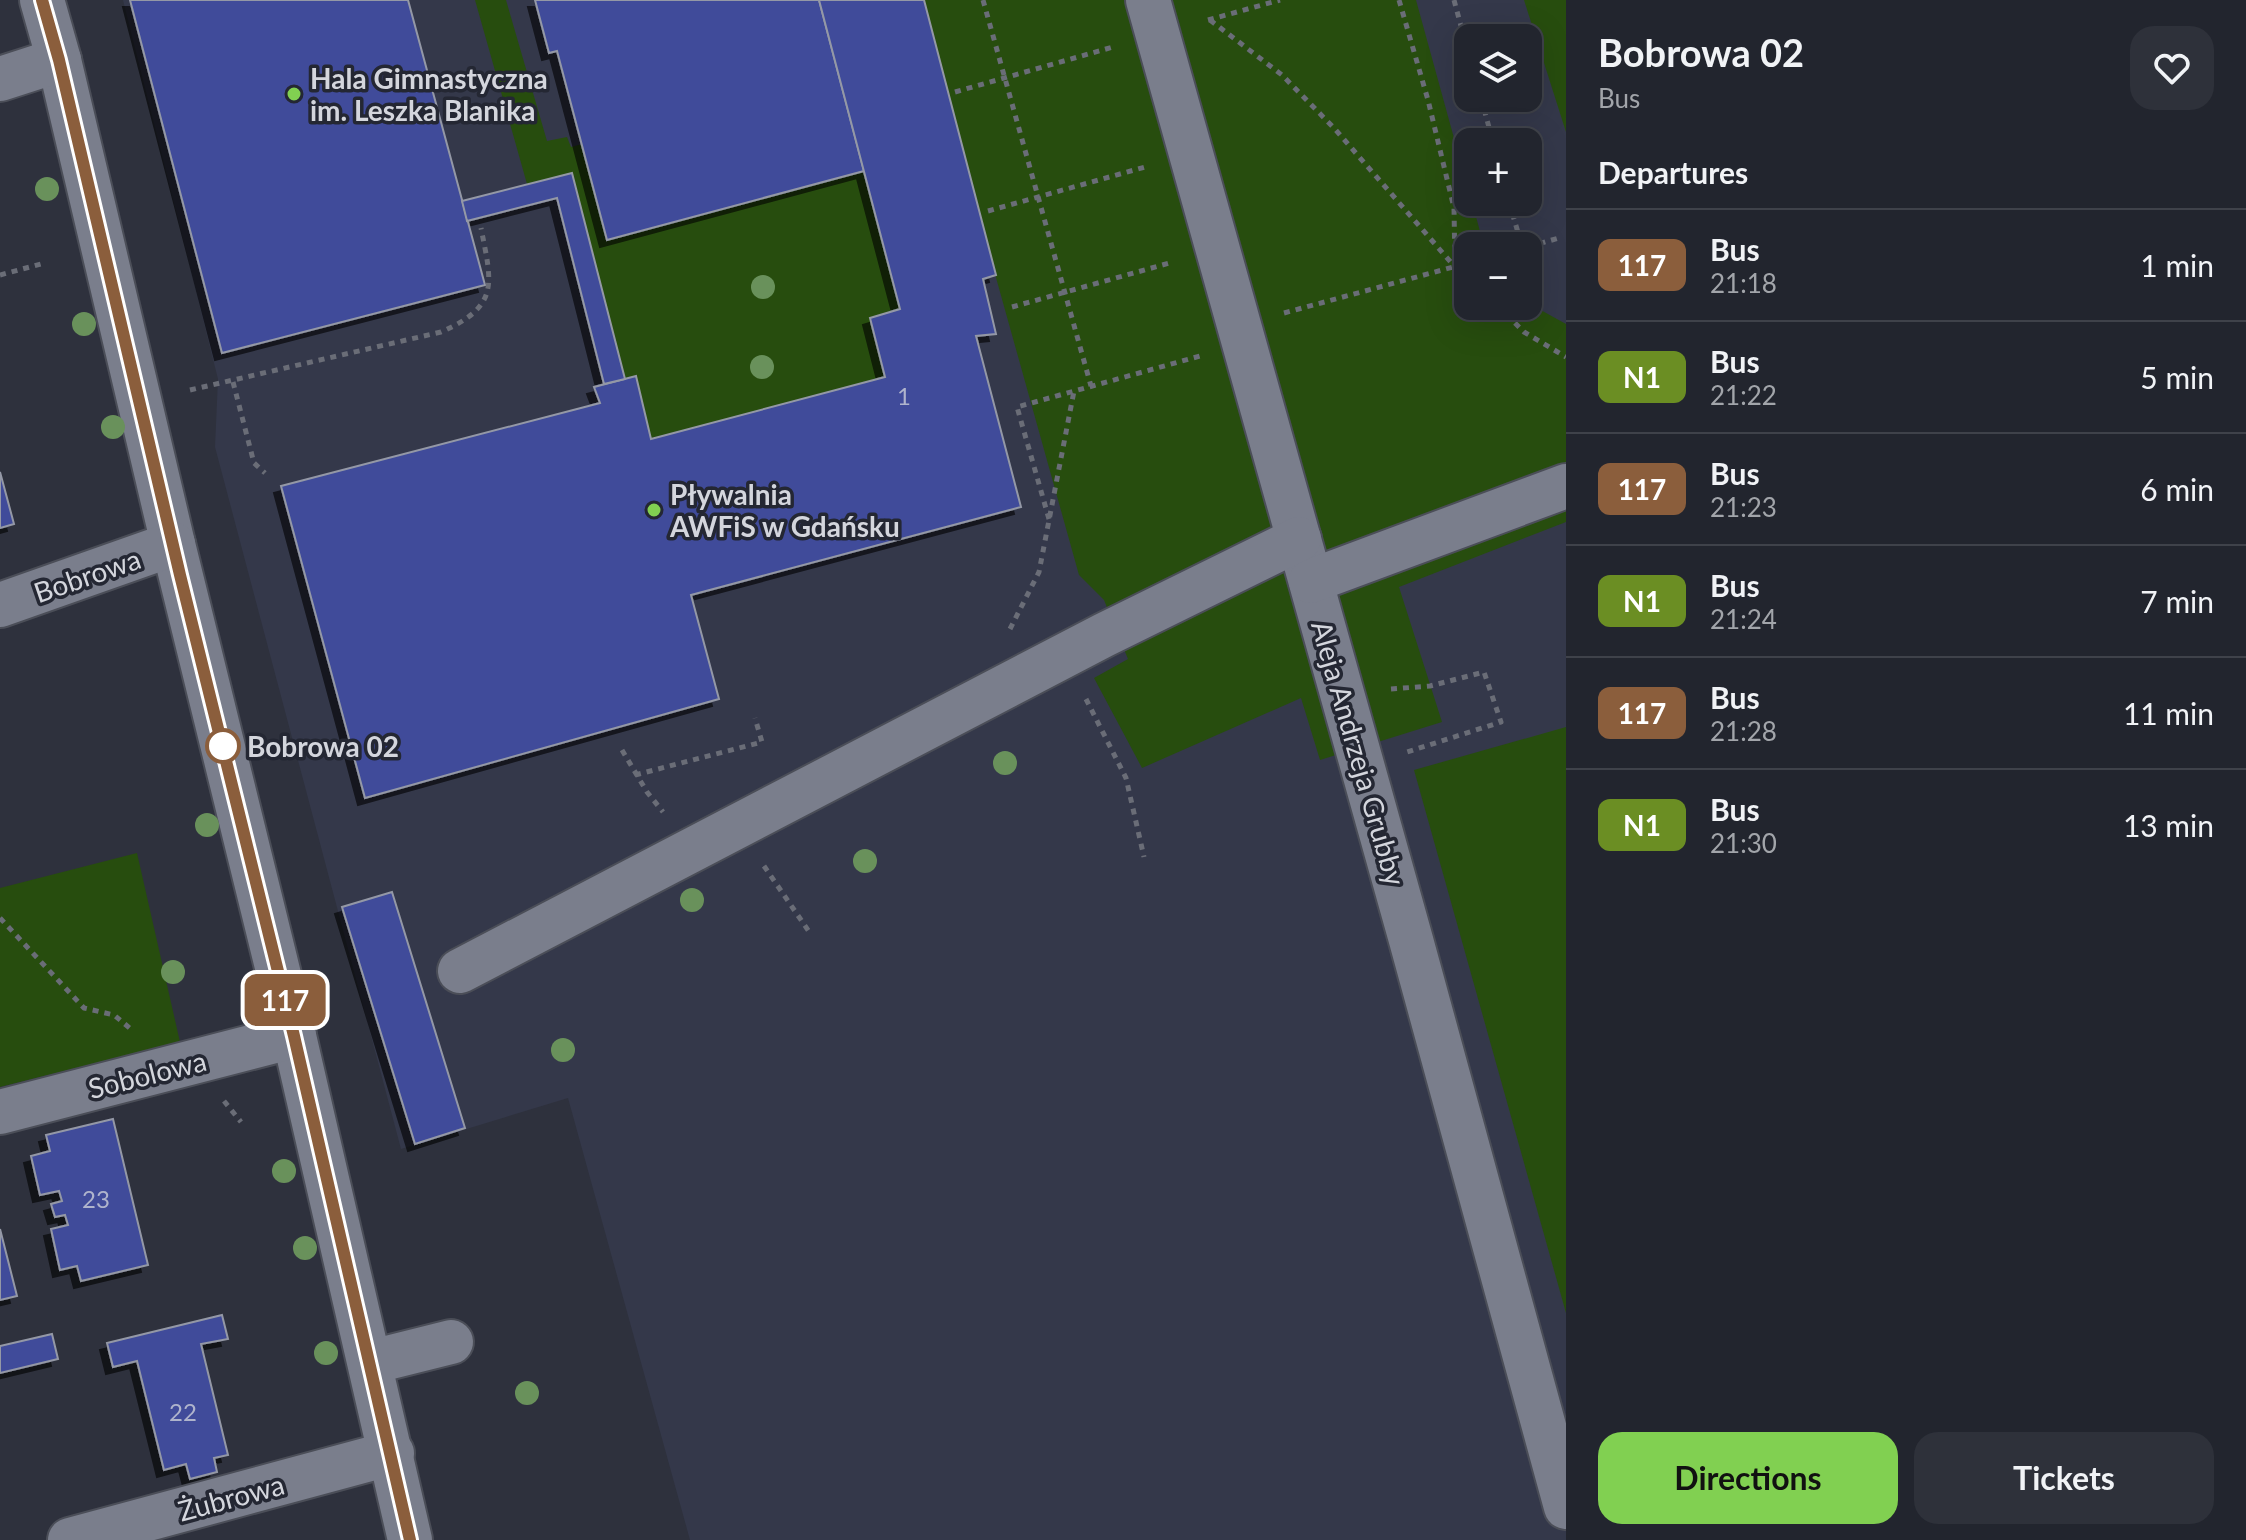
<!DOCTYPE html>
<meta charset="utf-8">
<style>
body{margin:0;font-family:Lato,sans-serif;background:#2e313a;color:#f1f3f6;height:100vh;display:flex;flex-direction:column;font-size:30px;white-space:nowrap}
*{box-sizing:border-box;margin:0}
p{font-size:26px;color:#a2a5aa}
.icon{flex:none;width:44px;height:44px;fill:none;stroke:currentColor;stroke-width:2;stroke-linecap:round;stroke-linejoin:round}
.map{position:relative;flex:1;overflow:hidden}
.details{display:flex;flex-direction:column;background:#22252e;width:680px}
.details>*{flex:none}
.badge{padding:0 16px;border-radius:12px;font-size:28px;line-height:52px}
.buttons{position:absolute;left:1454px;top:24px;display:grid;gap:16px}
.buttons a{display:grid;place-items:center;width:88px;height:88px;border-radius:16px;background:#22252e;box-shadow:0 8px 32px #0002,0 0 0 2px #3f424a;font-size:40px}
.map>.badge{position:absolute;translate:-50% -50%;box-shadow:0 0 0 4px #fff}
h2{padding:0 32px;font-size:30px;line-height:72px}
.round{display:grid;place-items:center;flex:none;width:84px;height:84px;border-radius:24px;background:#2e313a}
.summary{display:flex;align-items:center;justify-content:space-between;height:136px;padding:0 32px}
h1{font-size:38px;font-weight:700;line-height:60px}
.primary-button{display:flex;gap:16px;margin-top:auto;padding:16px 32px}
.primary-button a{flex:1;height:92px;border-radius:24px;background:#81d051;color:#111;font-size:32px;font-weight:700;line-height:92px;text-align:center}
.primary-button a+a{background:#2e313a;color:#f1f3f6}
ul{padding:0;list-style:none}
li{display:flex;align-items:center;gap:24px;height:112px;padding:0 32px;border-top:2px solid #3f424a}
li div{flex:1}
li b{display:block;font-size:30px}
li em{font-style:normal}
li .badge{min-width:88px;font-weight:700;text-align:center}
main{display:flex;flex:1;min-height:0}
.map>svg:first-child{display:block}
</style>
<main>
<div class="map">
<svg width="1566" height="1540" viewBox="0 0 1566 1540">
<defs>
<filter id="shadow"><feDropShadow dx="-7" dy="7" stdDeviation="0" flood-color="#0009"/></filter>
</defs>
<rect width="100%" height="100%" fill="#2e313d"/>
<path fill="#34384a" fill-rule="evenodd" d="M123 0H1566V1540H690L568 1098 401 1149 215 447 218 379ZM1468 38H1528V98H1468ZM1468 142H1528V202H1468ZM1468 246H1528V306H1468Z"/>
<g fill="#274d0e">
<polygon points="475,0 506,0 547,141 567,137 571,147 582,144 608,240 864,171 900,309 870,318 885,377 651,439 636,376 625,379 572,174 527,184"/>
<polygon points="923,0 1416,0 1468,189 1468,202 1472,202 1484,246 1468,246 1468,306 1528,306 1528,303 1566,324 1566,522 1399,587 1442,722 1320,760 1301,698 1142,768 1094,678 1128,659 1104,600 1079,575 995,274"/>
<polygon points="1524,0 1566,0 1566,132"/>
<polygon points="1566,727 1566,1313 1414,770"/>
<polygon points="137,853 180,1042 0,1087 0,888"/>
</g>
<g fill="#3f4c9a" stroke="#9498a6" stroke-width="2" filter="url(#shadow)">
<polygon points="130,0 408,0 485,285 222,353"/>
<polygon points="535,0 819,0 864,171 607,240 557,51 549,53"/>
<polygon points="819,0 924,0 996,275 983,279 996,334 976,336 1021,507 691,595 719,699 365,798 281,486 600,403 594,387 636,376 651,439 885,377 870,318 900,309"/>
<polygon points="572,173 625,379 604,384 557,198 467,221 462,201"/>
<polygon points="0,472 14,524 0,528"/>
<polygon points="392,892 465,1128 415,1144 342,907"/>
<polygon points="113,1119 148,1265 81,1281 77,1266 60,1270 51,1229 68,1225 65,1215 55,1217 51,1204 62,1201 59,1191 40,1195 31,1156 50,1151 46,1135"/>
<polygon points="0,1229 17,1296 0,1300"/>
<polygon points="222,1315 228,1339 201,1344 228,1455 214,1458 217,1472 190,1479 186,1464 164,1470 137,1361 113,1367 107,1343"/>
<polygon points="52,1334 58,1359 0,1373 0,1346"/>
</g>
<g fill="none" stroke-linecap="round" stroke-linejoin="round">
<g stroke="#4b4e58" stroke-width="48">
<g id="minor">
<polyline points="42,0 59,60 173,544 294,1036 410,1540"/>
<polyline points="1148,0 1411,940 1566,1507"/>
<polyline points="0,79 59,60"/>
<polyline points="1311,581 1566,486"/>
<polyline points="0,605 173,544"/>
<polyline points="460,971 1104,635 1299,539"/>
<polyline points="0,1112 294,1036"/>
<polyline points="371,1362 451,1342"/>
<polyline points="70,1540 392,1453"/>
</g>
</g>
<g stroke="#6a6d77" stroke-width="5" stroke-dasharray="6 6" stroke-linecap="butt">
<polyline points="983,0 1091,386"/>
<polyline points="1399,0 1428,100 1454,208 1455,267"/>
<polyline points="1454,0 1468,52"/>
<polyline points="1208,20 1280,0"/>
<polyline points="1210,20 1282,75 1334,128 1455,267 1468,278"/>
<polyline points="955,92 1113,47"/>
<polyline points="1481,98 1493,142"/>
<polyline points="1509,202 1522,246"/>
<polyline points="988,211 1145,167"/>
<polyline points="1528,247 1562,237"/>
<polyline points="0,275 41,264"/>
<polyline points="1498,306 1524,332 1566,357"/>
<polyline points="1012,307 1173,262"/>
<polyline points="1284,313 1468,263"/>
<polyline points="233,382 254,463 265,473"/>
<path d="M190 390 441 332C500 306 492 284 481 228"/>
<polyline points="1049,519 1017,407 1200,356"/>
<polyline points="1010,629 1039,572 1074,391"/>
<polyline points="1391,689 1430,686 1484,672 1501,722 1407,752"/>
<polyline points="1086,699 1126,778 1144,857"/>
<polyline points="622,750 647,792 663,812"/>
<polyline points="635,775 762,742 755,718"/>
<polyline points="764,866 810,933"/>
<polyline points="0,918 84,1008 114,1015 132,1030"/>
<polyline points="224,1101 241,1122"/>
</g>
<use href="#minor" stroke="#7a7e8c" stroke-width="44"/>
</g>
<g fill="#69915b">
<circle cx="47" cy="189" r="12"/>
<circle cx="763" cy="287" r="12"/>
<circle cx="84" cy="324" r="12"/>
<circle cx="762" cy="367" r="12"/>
<circle cx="113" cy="427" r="12"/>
<circle cx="1005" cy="763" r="12"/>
<circle cx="207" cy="825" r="12"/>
<circle cx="865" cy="861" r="12"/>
<circle cx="692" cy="900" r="12"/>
<circle cx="173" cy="972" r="12"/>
<circle cx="563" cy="1050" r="12"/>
<circle cx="284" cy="1171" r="12"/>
<circle cx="305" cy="1248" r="12"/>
<circle cx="326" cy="1353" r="12"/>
<circle cx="527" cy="1393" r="12"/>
</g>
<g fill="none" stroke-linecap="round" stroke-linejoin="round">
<g stroke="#fff" stroke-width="18">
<polyline id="line" points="42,0 59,60 180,575 294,1036 410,1540"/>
</g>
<use href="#line" stroke="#8b5e3c" stroke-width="12"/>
</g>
<g fill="#81d051" stroke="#242733" stroke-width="3">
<circle cx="294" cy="94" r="8"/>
<circle cx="654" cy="510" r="8"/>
</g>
<circle fill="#fff" stroke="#8b5e3c" stroke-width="4" cx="223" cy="746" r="16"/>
<g text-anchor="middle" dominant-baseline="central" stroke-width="7" stroke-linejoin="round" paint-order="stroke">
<g font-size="24" fill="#afb4cc">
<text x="904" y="395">1</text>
<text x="96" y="1198">23</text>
<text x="183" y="1411">22</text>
</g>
<g font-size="28" font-weight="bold" fill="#d4d6dd" stroke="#242733" text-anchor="start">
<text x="310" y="78">Hala Gimnastyczna<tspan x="310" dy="32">im. Leszka Blanika</tspan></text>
<text x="670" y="494">Pływalnia<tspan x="670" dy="32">AWFiS w Gdańsku</tspan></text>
</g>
<g font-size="28" fill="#d4d6dd" stroke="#242733">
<text transform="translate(87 575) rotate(-19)">Bobrowa</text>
<text transform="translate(1359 753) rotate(74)">Aleja Andrzeja Grubby</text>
<text transform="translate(147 1074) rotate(-14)">Sobolowa</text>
<text transform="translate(231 1497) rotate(-15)">Żubrowa</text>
</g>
<g font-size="28" font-weight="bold" fill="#d4d6dd" stroke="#242733" text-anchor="start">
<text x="247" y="746">Bobrowa 02</text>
</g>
</g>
</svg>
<div class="buttons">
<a><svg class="icon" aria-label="layers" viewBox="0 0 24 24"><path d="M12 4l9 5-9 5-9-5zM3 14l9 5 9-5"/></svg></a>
<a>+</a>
<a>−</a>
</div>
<b class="badge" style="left:285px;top:1000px;background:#8b5e3c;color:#fff">117</b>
</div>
<section class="details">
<div class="summary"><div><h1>Bobrowa 02</h1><p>Bus</p></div><a class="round"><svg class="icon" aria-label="heart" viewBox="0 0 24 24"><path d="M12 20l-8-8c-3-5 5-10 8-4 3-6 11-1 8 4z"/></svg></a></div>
<h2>Departures</h2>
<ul>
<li><span class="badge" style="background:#8b5e3c;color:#fff">117</span><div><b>Bus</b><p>21:18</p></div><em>1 min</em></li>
<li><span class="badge" style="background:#6b8e23;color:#fff">N1</span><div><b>Bus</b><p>21:22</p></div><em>5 min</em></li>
<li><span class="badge" style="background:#8b5e3c;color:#fff">117</span><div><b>Bus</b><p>21:23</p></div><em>6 min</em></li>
<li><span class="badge" style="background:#6b8e23;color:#fff">N1</span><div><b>Bus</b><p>21:24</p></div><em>7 min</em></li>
<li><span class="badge" style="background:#8b5e3c;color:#fff">117</span><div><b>Bus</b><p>21:28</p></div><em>11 min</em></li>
<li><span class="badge" style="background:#6b8e23;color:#fff">N1</span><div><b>Bus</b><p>21:30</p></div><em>13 min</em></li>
</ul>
<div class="primary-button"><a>Directions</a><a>Tickets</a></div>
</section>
</main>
